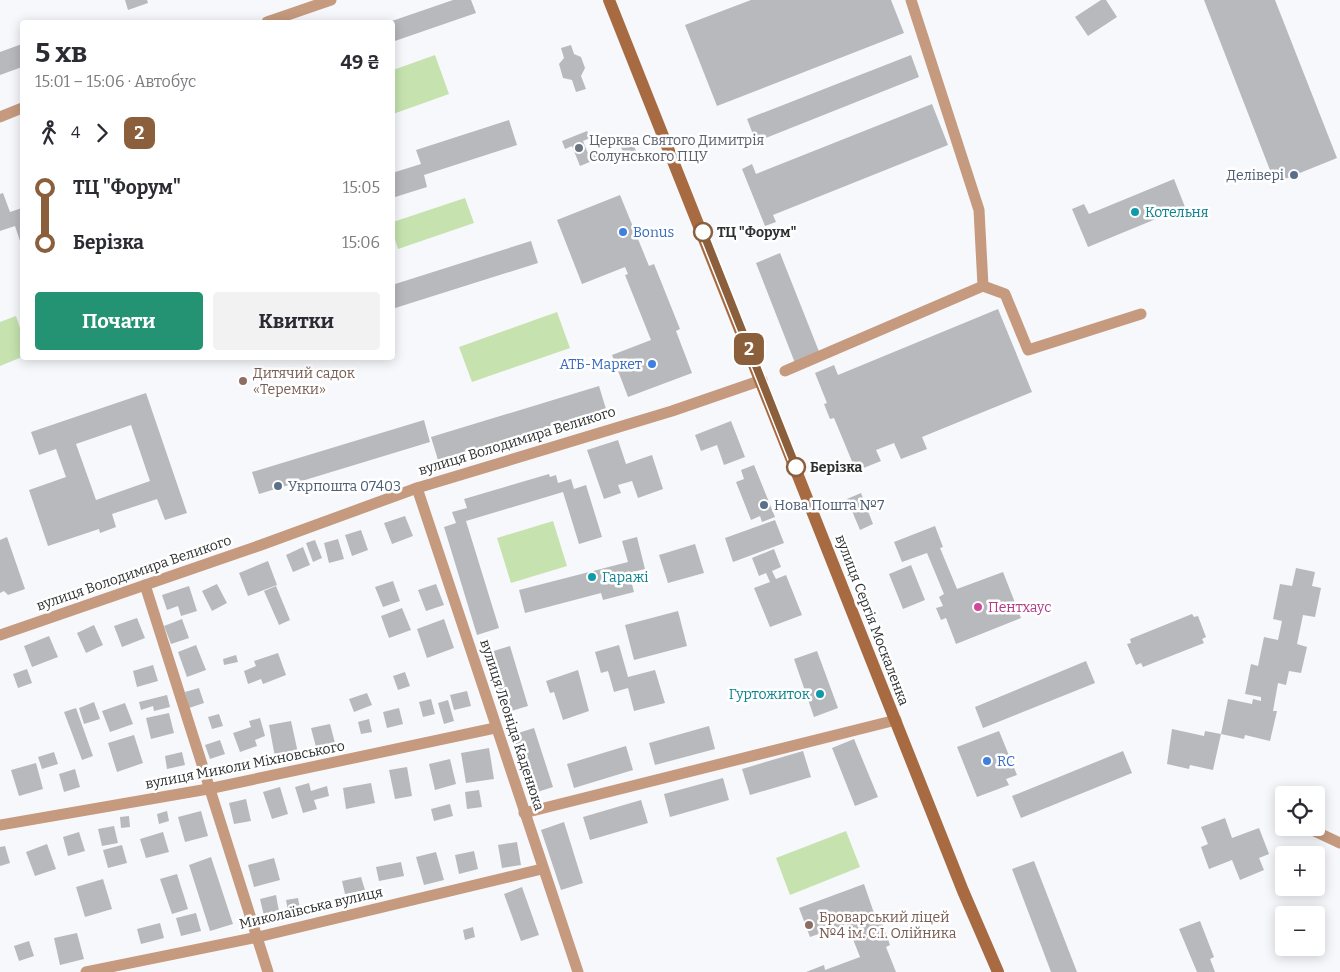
<!DOCTYPE html>
<html lang="uk">
<meta charset="utf-8">
<style>
body{margin:0;font-family:Bitter,serif;background:#f2f2f3;color:#2b2b33;height:100vh;display:flex;flex-direction:column;font-size:19px;white-space:nowrap}
*{box-sizing:border-box;margin:0}
p{font-size:16px;color:#7c7c81}
.icon{flex:none;width:28px;height:28px;fill:none;stroke:currentColor;stroke-width:2;stroke-linecap:round;stroke-linejoin:round}
.map{position:relative;flex:1;overflow:hidden}
.sheet{position:absolute;left:20px;top:20px;width:375px;height:340px;display:flex;flex-direction:column;background:#fff;border-radius:5px;box-shadow:0 2px 12px #0003}
.sheet>*{flex:none}
.badge{padding:0 10px;border-radius:8px;font-size:18px;line-height:32px}
.tools{position:absolute;left:1275px;top:786px;display:grid;gap:10px}
.tools a{display:grid;place-items:center;width:50px;height:50px;border-radius:5px;background:#fff;box-shadow:0 2px 12px #0003;font-size:25px}
.map>.badge{position:absolute;translate:-50% -50%;box-shadow:0 0 0 2px #fff}
.legs{display:flex;align-items:center;gap:8px;height:55px;padding:0 15px;font-size:16px}
.legs p{margin-inline-start:auto}
.head{display:flex;align-items:center;justify-content:space-between;height:85px;padding:0 15px}
h1{font-size:28px;font-weight:700;line-height:38px}
.button{display:flex;gap:10px;margin-top:auto;padding:10px 15px}
.button a{flex:1;height:58px;border-radius:5px;background:#239374;color:#fff;font-size:20px;font-weight:700;line-height:58px;text-align:center}
.button a+a{background:#f2f2f3;color:#2b2b33}
ul{padding:0 15px;list-style:none}
li{display:flex;align-items:center;gap:18px;height:55px;font-size:19px}
li i{display:grid;place-items:center;width:8px;height:100%;margin:0 6px;background:currentColor}
li i::after{content:'';width:12px;height:12px;margin:-6px;border:4px solid;border-radius:50%;background:#fff}
li p{margin-inline-start:auto}
li:first-child i{background:linear-gradient(#0000 50%,currentColor 0)}
li:last-child i{background:linear-gradient(currentColor 50%,#0000 0)}
.map>svg:first-child{display:block}
</style>
<div class="map">
<svg width="1340" height="972" viewBox="0 0 1340 972">
<rect width="100%" height="100%" fill="#f7f8fb"/>
<g fill="#c6e3af">
<polygon points="435,55 449,94 393,114 393,70"/>
<polygon points="465,198 474,223 398,249 393,233 393,222"/>
<polygon points="557,312 570,348 472,382 459,347"/>
<polygon points="16,316 22,334 22,357 0,366 0,322"/>
<polygon points="553,521 567,566 511,583 497,538"/>
<polygon points="846,831 860,867 790,895 776,858"/>
</g>
<g fill="#b8b9bc" fill-rule="evenodd">
<polygon points="125,0 147,0 148,3 128,10"/>
<polygon points="453,0 471,0 476,13 392,42 392,22 389,22"/>
<polygon points="751,0 891,0 904,33 717,106 685,25"/>
<polygon points="1101,0 1106,0 1117,17 1088,36 1075,17"/>
<polygon points="1204,0 1275,0 1337,158 1275,183"/>
<polygon points="22,44 22,67 0,75 0,52"/>
<polygon points="571,45 574,54 581,57 585,68 581,76 586,89 576,92 572,80 563,78 559,64 564,58 561,48"/>
<polygon points="911,55 919,77 756,142 747,119"/>
<polygon points="932,104 948,145 773,215 776,222 765,226 742,169 752,164 756,174"/>
<polygon points="509,120 517,145 424,175 427,187 392,198 392,173 421,164 416,150"/>
<polygon points="587,131 590,138 583,141 589,156 595,154 597,159 580,166 572,146 565,149 562,141"/>
<polygon points="632,140 636,151 624,155 620,144"/>
<polygon points="1174,179 1185,207 1088,247 1072,209 1084,204 1089,214"/>
<polygon points="3,193 10,212 22,208 22,247 15,226 0,231 0,194"/>
<polygon points="620,195 649,266 654,264 680,329 676,331 692,373 628,397 612,355 651,340 625,275 628,274 625,267 582,284 557,220"/>
<polygon points="531,241 538,263 392,309 392,285"/>
<polygon points="780,253 820,354 795,363 756,263"/>
<polygon points="998,309 1032,392 922,437 927,449 901,459 894,443 876,450 881,461 856,471 834,418 830,419 824,404 827,403 815,373 834,365 838,375"/>
<polygon points="599,386 606,409 438,460 431,437"/>
<path d="M146 393 187 513 165 520 157 499 112 514 116 527 100 533 99 529 48 546 29 490 66 477 56 449 39 455 31 432ZM131 425 150 481 96 500 76 444Z"/>
<polygon points="424,420 430,442 259,494 252,472"/>
<polygon points="731,421 745,457 724,465 717,445 701,451 695,435"/>
<polygon points="618,440 626,464 652,455 663,489 638,498 632,481 618,485 621,493 604,499 587,450"/>
<polygon points="754,465 775,517 762,522 760,516 751,520 736,482 744,479 741,470"/>
<polygon points="549,474 550,477 556,475 558,483 571,479 574,489 586,485 602,537 579,544 563,492 466,521 499,628 477,635 444,527 456,523 452,512 467,508 464,499"/>
<polygon points="861,493 873,524 860,530 847,499"/>
<polygon points="405,516 413,536 392,544 384,523"/>
<polygon points="775,520 784,543 733,562 725,538"/>
<polygon points="935,526 943,547 940,548 957,589 1003,572 1021,618 956,644 946,618 941,620 936,608 943,606 939,597 944,594 927,553 902,562 894,542"/>
<polygon points="361,530 368,550 352,556 345,535"/>
<polygon points="7,537 25,589 8,595 4,591 0,593 0,540"/>
<polygon points="637,537 645,569 629,573 634,592 603,600 601,593 525,613 519,590 628,562 622,541"/>
<polygon points="338,539 344,559 329,563 324,543"/>
<polygon points="315,540 322,558 313,562 306,543"/>
<polygon points="695,544 704,573 668,583 659,555"/>
<polygon points="303,547 310,565 293,572 286,555"/>
<polygon points="774,549 781,567 772,571 776,579 786,575 802,615 770,627 754,588 770,582 766,573 759,576 752,558"/>
<polygon points="268,561 277,585 248,596 239,573"/>
<polygon points="911,565 925,600 903,609 889,574"/>
<polygon points="1296,568 1315,572 1312,586 1321,588 1315,617 1303,615 1297,644 1307,647 1301,673 1289,671 1286,685 1278,683 1273,711 1277,711 1270,741 1245,735 1244,739 1221,734 1228,699 1252,704 1253,699 1261,701 1261,697 1245,694 1251,664 1258,666 1264,637 1278,640 1282,621 1273,619 1280,584 1292,586"/>
<polygon points="393,581 400,601 383,607 375,587"/>
<polygon points="217,584 227,603 212,611 202,591"/>
<polygon points="436,584 444,605 426,611 418,590"/>
<polygon points="189,586 197,611 181,616 178,606 167,610 162,595"/>
<polygon points="276,586 290,620 279,625 264,591"/>
<polygon points="402,608 411,630 389,638 381,616"/>
<polygon points="678,611 687,646 634,660 625,625"/>
<polygon points="1192,614 1194,617 1198,616 1206,637 1202,639 1204,643 1143,667 1141,663 1136,665 1127,644 1131,643 1130,639"/>
<polygon points="137,618 145,638 122,647 114,626"/>
<polygon points="182,619 189,638 171,644 164,626"/>
<polygon points="444,619 454,648 427,658 417,629"/>
<polygon points="94,625 103,645 86,653 77,633"/>
<polygon points="49,636 58,657 32,667 24,646"/>
<polygon points="196,645 206,670 187,677 178,652"/>
<polygon points="619,645 628,677 655,670 665,703 634,711 628,688 614,692 608,671 601,673 595,652"/>
<polygon points="510,646 528,706 505,713 487,653"/>
<polygon points="817,651 838,708 814,717 794,659"/>
<polygon points="278,653 286,675 263,684 261,679 248,684 244,671 256,666 254,661"/>
<polygon points="236,655 238,662 224,665 223,659"/>
<polygon points="1086,661 1095,683 983,728 975,707"/>
<polygon points="153,665 158,681 137,687 133,671"/>
<polygon points="27,669 32,683 18,688 13,674"/>
<polygon points="578,670 589,711 563,720 554,692 550,693 546,681"/>
<polygon points="405,672 410,686 398,690 393,676"/>
<polygon points="199,688 204,703 189,708 185,692"/>
<polygon points="467,691 471,706 454,710 450,695"/>
<polygon points="367,693 372,705 354,712 349,699"/>
<polygon points="167,695 170,707 154,711 153,706 141,710 139,702"/>
<polygon points="431,699 435,714 423,717 419,702"/>
<polygon points="448,700 454,721 444,724 438,703"/>
<polygon points="94,702 100,719 84,724 79,708"/>
<polygon points="125,703 133,724 110,732 102,711"/>
<polygon points="76,708 93,756 82,760 64,712"/>
<polygon points="399,708 403,724 387,728 383,712"/>
<polygon points="169,713 174,733 151,739 146,718"/>
<polygon points="219,714 223,726 212,729 208,717"/>
<polygon points="260,718 265,736 255,740 257,746 240,752 233,733 251,727 249,721"/>
<polygon points="369,719 372,732 361,734 358,722"/>
<polygon points="291,721 298,753 275,757 269,725"/>
<polygon points="330,724 335,743 316,747 311,728"/>
<polygon points="709,726 715,749 655,765 649,743"/>
<polygon points="534,728 553,787 531,794 512,735"/>
<polygon points="1172,729 1204,736 1205,731 1221,734 1213,770 1190,765 1189,769 1167,764"/>
<polygon points="999,731 1017,775 1006,779 1009,785 977,797 957,747"/>
<polygon points="134,735 143,763 117,772 108,743"/>
<polygon points="854,739 878,797 855,806 832,748"/>
<polygon points="220,740 225,754 210,759 205,745"/>
<polygon points="626,746 633,770 574,788 567,764"/>
<polygon points="489,748 494,779 466,783 461,753"/>
<polygon points="803,751 811,777 750,795 742,769"/>
<polygon points="1123,751 1132,773 1021,818 1012,796"/>
<polygon points="54,752 58,764 42,769 38,757"/>
<polygon points="182,752 185,765 167,769 165,756"/>
<polygon points="450,759 456,784 435,790 429,764"/>
<polygon points="36,763 43,789 19,796 11,770"/>
<polygon points="407,767 412,796 395,799 389,770"/>
<polygon points="75,769 80,787 64,792 59,774"/>
<polygon points="723,778 729,800 670,817 664,794"/>
<polygon points="309,783 311,791 327,786 329,796 314,800 317,809 303,813 295,787"/>
<polygon points="371,783 375,803 346,809 343,788"/>
<polygon points="280,787 288,814 272,819 263,792"/>
<polygon points="479,790 482,807 467,809 465,792"/>
<polygon points="246,799 251,821 234,824 229,803"/>
<polygon points="641,800 648,823 590,840 583,817"/>
<polygon points="450,804 453,816 434,821 431,809"/>
<polygon points="167,811 169,821 159,824 157,814"/>
<polygon points="201,811 208,836 185,842 178,817"/>
<polygon points="129,816 130,827 121,828 120,817"/>
<polygon points="1225,818 1232,838 1259,828 1269,854 1259,858 1264,870 1240,880 1232,860 1209,869 1201,847 1208,844 1201,827"/>
<polygon points="564,822 583,883 561,890 541,830"/>
<polygon points="114,826 118,843 102,846 98,829"/>
<polygon points="79,832 85,851 68,856 63,837"/>
<polygon points="163,832 169,852 146,858 140,839"/>
<polygon points="517,842 521,865 502,868 498,845"/>
<polygon points="47,844 56,869 35,876 26,852"/>
<polygon points="122,845 127,863 108,868 103,850"/>
<polygon points="5,846 10,863 0,866 0,847"/>
<polygon points="474,851 478,869 459,874 455,855"/>
<polygon points="436,852 444,880 424,885 416,857"/>
<polygon points="211,857 233,924 210,931 189,865"/>
<polygon points="274,858 280,880 254,887 248,865"/>
<polygon points="1034,861 1072,959 1077,972 1051,972 1012,869"/>
<polygon points="401,862 404,876 379,881 376,867"/>
<polygon points="177,874 188,909 172,914 160,879"/>
<polygon points="361,877 365,890 345,894 342,881"/>
<polygon points="103,879 112,909 85,917 76,887"/>
<polygon points="864,884 874,913 878,912 890,945 886,947 896,972 806,972 824,965 825,970 860,957 847,924 810,937 799,908"/>
<polygon points="522,887 539,935 521,941 504,894"/>
<polygon points="276,895 280,917 265,920 260,899"/>
<polygon points="298,898 301,914 289,916 286,900"/>
<polygon points="196,913 201,931 181,936 176,918"/>
<polygon points="1200,921 1214,957 1210,959 1215,972 1197,972 1179,929"/>
<polygon points="160,923 164,938 141,944 137,929"/>
<polygon points="473,927 475,937 465,940 463,930"/>
<polygon points="77,933 84,959 60,965 54,938"/>
<polygon points="29,941 34,956 19,961 14,946"/>
</g>
<g fill="none" stroke-linecap="round" stroke-linejoin="round">
<g stroke="#c59a7e" stroke-width="11">
<polyline points="267,22 331,0"/>
<polyline points="0,117 22,108"/>
<polyline points="983,286 1005,294 1028,350 1141,314"/>
<polyline points="785,371 983,286 979,210 911,0"/>
<polyline points="417,488 578,972"/>
<polyline points="145,585 268,972"/>
<polyline points="0,635 261,545 417,488 672,411 762,380"/>
<polyline points="524,813 896,720"/>
<polyline points="0,825 208,789 495,728"/>
<polyline points="1308,828 1340,843"/>
<polyline points="86,972 258,937 542,869"/>
</g>
<polyline stroke="#a86b41" stroke-width="12" points="609,0 963,891 998,972"/>
</g>
<g fill="none" stroke-linecap="round" stroke-linejoin="round">
<g stroke="#fff" stroke-width="11">
<polyline id="line-1" points="703,232 796,467"/>
</g>
<use href="#line-1" stroke="#8b5e3c" stroke-width="8"/>
</g>
<circle fill="#6b7280" stroke="#fff" stroke-width="2" cx="579" cy="148" r="5"/>
<g fill="#5c6f8a" stroke="#fff" stroke-width="2">
<circle cx="1294" cy="175" r="5"/>
<circle cx="278" cy="486" r="5"/>
<circle cx="764" cy="505" r="5"/>
</g>
<g fill="#0f9aa8" stroke="#fff" stroke-width="2">
<circle cx="1135" cy="212" r="5"/>
<circle cx="592" cy="577" r="5"/>
<circle cx="820" cy="694" r="5"/>
</g>
<g fill="#3f7fe0" stroke="#fff" stroke-width="2">
<circle cx="623" cy="232" r="5"/>
<circle cx="652" cy="364" r="5"/>
<circle cx="987" cy="761" r="5"/>
</g>
<g fill="#fff" stroke="#8b5e3c" stroke-width="2.5">
<circle cx="703" cy="232" r="9"/>
<circle cx="796" cy="467" r="9"/>
</g>
<g fill="#8d6e63" stroke="#fff" stroke-width="2">
<circle cx="243" cy="381" r="5"/>
<circle cx="809" cy="925" r="5"/>
</g>
<circle fill="#d1479c" stroke="#fff" stroke-width="2" cx="978" cy="607" r="5"/>
<g text-anchor="middle" dominant-baseline="central" stroke-width="5" stroke-linejoin="round" paint-order="stroke">
<g font-size="14" fill="#5b616d" stroke="#fff" text-anchor="start">
<text x="589" y="140">Церква Святого Димитрія<tspan x="589" dy="16">Солунського ПЦУ</tspan></text>
</g>
<g font-size="14" fill="#4e5e75" stroke="#fff" text-anchor="start">
<text x="1284" y="175" text-anchor="end">Делівері</text>
<text x="288" y="486">Укрпошта 07403</text>
<text x="774" y="505">Нова Пошта №7</text>
</g>
<g font-size="14" fill="#0d838f" stroke="#fff" text-anchor="start">
<text x="1145" y="212">Котельня</text>
<text x="602" y="577">Гаражі</text>
<text x="810" y="694" text-anchor="end">Гуртожиток</text>
</g>
<g font-size="14" fill="#366cbe" stroke="#fff" text-anchor="start">
<text x="633" y="232">Bonus</text>
<text x="642" y="364" text-anchor="end">АТБ-Маркет</text>
<text x="997" y="761">RC</text>
</g>
<g font-size="14" font-weight="bold" fill="#2f3031" stroke="#fff" text-anchor="start">
<text x="717" y="232">ТЦ "Форум"</text>
<text x="810" y="467">Берізка</text>
</g>
<g font-size="14" fill="#785e54" stroke="#fff" text-anchor="start">
<text x="253" y="373">Дитячий садок<tspan x="253" dy="16">«Теремки»</tspan></text>
<text x="819" y="917">Броварський ліцей<tspan x="819" dy="16">№4 ім. С.І. Олійника</tspan></text>
</g>
<g font-size="14" fill="#2f3031" stroke="#fff">
<text transform="translate(517 441) rotate(-17)">вулиця Володимира Великого</text>
<text transform="translate(134 573) rotate(-19)">вулиця Володимира Великого</text>
<text transform="translate(872 620) rotate(69)">вулиця Сергія Москаленка</text>
<text transform="translate(512 725) rotate(72)">вулиця Леоніда Каденюка</text>
<text transform="translate(245 765) rotate(-11)">вулиця Миколи Міхновського</text>
<text transform="translate(311 908) rotate(-13)">Миколаївська вулиця</text>
</g>
<g font-size="14" fill="#b23c85" stroke="#fff" text-anchor="start">
<text x="988" y="607">Пентхаус</text>
</g>
</g>
</svg>
<div class="tools">
<a><svg class="icon" aria-label="locate" viewBox="0 0 24 24"><circle cx="12" cy="12" r="6"/><path d="M12 2v4M12 18v4M2 12h4M18 12h4"/></svg></a>
<a>+</a>
<a>−</a>
</div>
<b class="badge" style="left:749px;top:349px;background:#8b5e3c;color:#fff">2</b>
<section class="sheet">
<div class="head"><div><h1>5 хв</h1><p>15:01 – 15:06 · Автобус</p></div><b>49 ₴</b></div>
<div class="legs"><svg class="icon" aria-label="walk" viewBox="0 0 24 24"><circle cx="13" cy="4" r="2"/><path d="M13 8l-2 6 4 7M11 14l-3 7M7 12l3-4h3l4 4"/></svg>4<svg class="icon" aria-label="forward" viewBox="0 0 24 24"><path d="M9 5l7 7-7 7"/></svg><b class="badge" style="background:#8b5e3c;color:#fff">2</b></div>
<ul>
<li><i style="color:#8b5e3c"></i><b>ТЦ &quot;Форум&quot;</b><p>15:05</p></li>
<li><i style="color:#8b5e3c"></i><b>Берізка</b><p>15:06</p></li>
</ul>
<div class="button"><a>Почати</a><a>Квитки</a></div>
</section>
</div>
